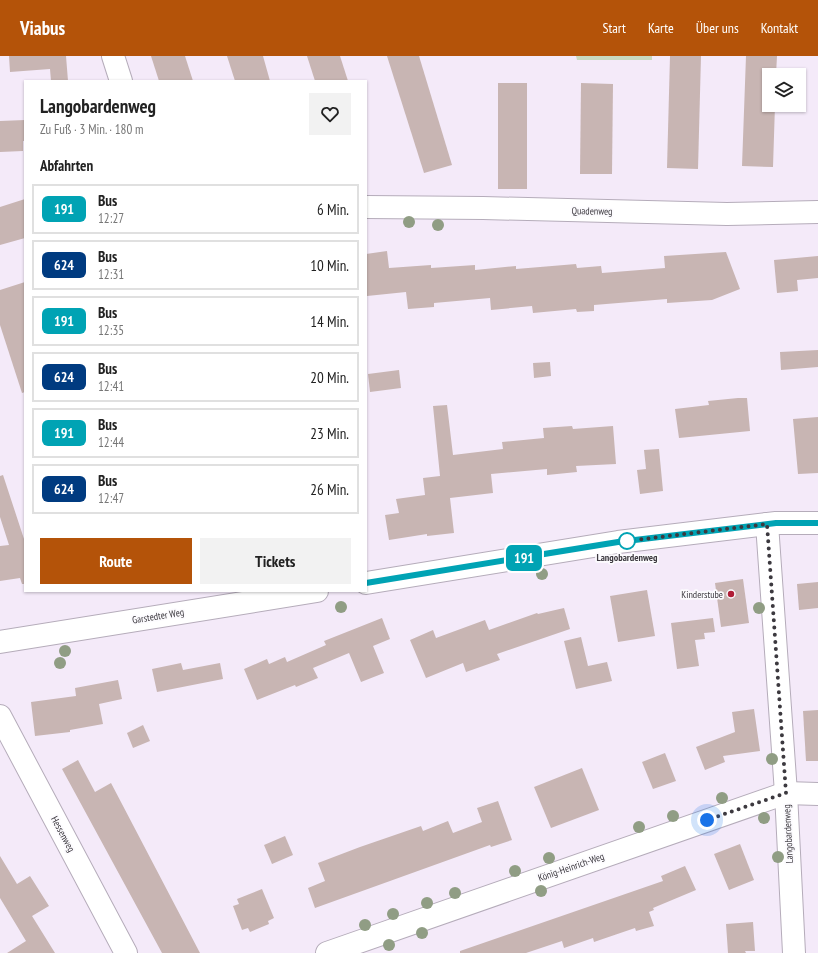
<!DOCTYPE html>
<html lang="de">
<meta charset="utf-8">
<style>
body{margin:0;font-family:"PT Sans Narrow",sans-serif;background:#f2f2f2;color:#222;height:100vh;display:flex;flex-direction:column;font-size:15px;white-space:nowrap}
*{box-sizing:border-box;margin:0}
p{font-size:13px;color:#767676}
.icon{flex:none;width:22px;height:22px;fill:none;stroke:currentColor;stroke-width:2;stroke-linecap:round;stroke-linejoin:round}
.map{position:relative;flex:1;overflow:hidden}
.side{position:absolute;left:24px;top:24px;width:343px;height:512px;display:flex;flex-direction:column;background:#fff;border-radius:0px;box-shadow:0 1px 3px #0004}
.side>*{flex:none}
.badge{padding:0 8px;border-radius:6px;font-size:14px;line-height:26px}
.controls{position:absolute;left:762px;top:12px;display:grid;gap:8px}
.controls a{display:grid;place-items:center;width:44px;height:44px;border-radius:0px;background:#fff;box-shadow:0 1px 3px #0004;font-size:20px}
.you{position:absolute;width:20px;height:20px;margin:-10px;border:3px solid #fff;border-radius:50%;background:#1a73e8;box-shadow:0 0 0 6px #1a73e833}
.map>.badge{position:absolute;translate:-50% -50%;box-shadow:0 0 0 2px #fff}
h2{padding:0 16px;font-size:15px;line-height:36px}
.round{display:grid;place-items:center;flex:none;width:42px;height:42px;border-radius:0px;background:#f2f2f2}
.overview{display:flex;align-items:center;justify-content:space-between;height:68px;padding:0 16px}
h1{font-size:19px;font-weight:700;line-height:30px}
.button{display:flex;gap:8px;margin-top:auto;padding:8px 16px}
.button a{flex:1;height:46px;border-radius:0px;background:#b45309;color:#fff;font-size:16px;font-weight:700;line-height:46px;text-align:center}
.button a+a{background:#f2f2f2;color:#222}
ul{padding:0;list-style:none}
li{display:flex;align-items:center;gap:12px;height:50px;margin:0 8px 6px;padding:0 8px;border:2px solid #e0e0e0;border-radius:0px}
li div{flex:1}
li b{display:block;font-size:15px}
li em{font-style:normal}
li .badge{min-width:44px;font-weight:700;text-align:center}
header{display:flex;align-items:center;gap:24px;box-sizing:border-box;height:56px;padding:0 20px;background:#b45309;color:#fff}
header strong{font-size:19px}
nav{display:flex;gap:22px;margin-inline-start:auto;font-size:14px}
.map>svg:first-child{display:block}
</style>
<header>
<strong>Viabus</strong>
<nav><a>Start</a><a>Karte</a><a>Über uns</a><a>Kontakt</a></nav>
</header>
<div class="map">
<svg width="818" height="897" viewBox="0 0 818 897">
<rect width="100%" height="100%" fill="#f4eaf9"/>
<polygon fill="#c9d9bf" points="576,0 652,0 652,4 577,4"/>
<g fill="#c8b5b3">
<polygon points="9,0 66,0 68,25 51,25 50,13 10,16"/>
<polygon points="151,0 185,0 193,25 159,25"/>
<polygon points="227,0 263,0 270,25 235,25"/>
<polygon points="307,0 340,0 348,25 315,25"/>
<polygon points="387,0 419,0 452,109 424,117"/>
<polygon points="670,0 701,0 698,113 667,112"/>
<polygon points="746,0 777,0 776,19 769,19 769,49 775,49 773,111 742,110"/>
<rect x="498" y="27" width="29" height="106"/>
<polygon points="581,27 613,28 612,118 580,118"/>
<polygon points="25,64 25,85 23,85 23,95 0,96 0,65"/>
<polygon points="25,143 25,182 0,189 0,151"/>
<polygon points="387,195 389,212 431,209 431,212 475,209 475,214 516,210 516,213 576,208 577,212 601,210 602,217 665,212 664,200 726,196 740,233 712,244 667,247 667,243 594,249 594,255 577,256 576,253 533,257 532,250 491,254 490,242 434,247 434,251 408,253 406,236 367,240 366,198"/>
<polygon points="818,200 818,222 797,224 798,235 777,237 774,204"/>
<polygon points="25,226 25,336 22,337 0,269 0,234"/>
<polygon points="818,294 818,311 781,314 780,296"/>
<polygon points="550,306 551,320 534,322 533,307"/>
<polygon points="399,314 401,332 370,336 368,318"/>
<polygon points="738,342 747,342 750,375 679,382 675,353 709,349 708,345"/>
<polygon points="447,349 453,399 503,393 502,386 544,382 543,372 572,370 573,373 613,370 616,408 576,410 577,416 547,419 547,413 491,418 493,437 450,442 454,477 427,480 427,478 389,484 385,459 399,457 396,443 425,439 423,422 440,420 433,350"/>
<polygon points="818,361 818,417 798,418 793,363"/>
<polygon points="659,393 663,435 640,438 637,414 646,413 644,394"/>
<polygon points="3,419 25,486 25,528 22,528 20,522 0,525 0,490 9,489 0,461 0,420"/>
<polygon points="743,523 749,567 721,571 715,527"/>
<polygon points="818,526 818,552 799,554 797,528"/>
<polygon points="647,534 655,580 618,586 610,540"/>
<polygon points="564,552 570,573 497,598 500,604 466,616 463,607 426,622 410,584 433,574 436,582 485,564 489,574 537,557 538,558"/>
<polygon points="382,562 390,583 373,590 384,617 361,626 349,597 313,612 318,622 296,631 295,629 257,644 244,613 267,603 269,608 285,601 287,606 326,589 324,585"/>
<polygon points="713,562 715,576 704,577 705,583 695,584 699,610 677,613 671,567"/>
<polygon points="581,581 588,610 607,606 612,625 576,633 564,585"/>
<polygon points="181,607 183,614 220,607 223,623 157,636 152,613"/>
<polygon points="118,624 122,643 99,648 103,668 70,674 70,676 35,680 31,646 76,640 75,632"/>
<polygon points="754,653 760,695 723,700 725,706 705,714 696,691 735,676 732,656"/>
<polygon points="818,654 818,705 806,705 803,655"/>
<polygon points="143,669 150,685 133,692 127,677"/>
<polygon points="665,697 676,725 653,733 642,706"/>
<polygon points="78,704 95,736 111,727 200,897 162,897 62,713"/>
<polygon points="582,712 599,754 551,772 534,731"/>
<polygon points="498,745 512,784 491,791 490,789 315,852 308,832 325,825 318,807 360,791 421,770 423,775 448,765 453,777 482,766 477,752"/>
<polygon points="285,780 293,799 272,808 264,789"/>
<polygon points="740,788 754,824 729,834 714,798"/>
<polygon points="0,800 17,828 30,820 49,850 32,860 55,897 7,897 26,885 0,842"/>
<polygon points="685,810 696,834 653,852 654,854 649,856 654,870 636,875 635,872 594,886 593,882 564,892 562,885 526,897 460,897 460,895 663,825 661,820"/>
<polygon points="262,833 274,862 268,865 269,868 250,876 248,872 242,874 233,850 239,848 237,843"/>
<polygon points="753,866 755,895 745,895 746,897 728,897 726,868"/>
</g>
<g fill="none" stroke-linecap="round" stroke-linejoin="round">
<g stroke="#b5acba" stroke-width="24">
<g id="street">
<polyline points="113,0 121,25"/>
<polyline points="366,151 483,152 727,158 818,156"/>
<polyline points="767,468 786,737 794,897"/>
<polyline points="0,660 126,897"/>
<polyline points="327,897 786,737 818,738"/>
</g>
</g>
<g stroke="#b5acba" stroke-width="24">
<g id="secondary">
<polyline points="366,527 618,486 776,467 818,467"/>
<polyline points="0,586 317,535"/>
</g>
</g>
<use href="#street" stroke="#fff" stroke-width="22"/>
<use href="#secondary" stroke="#fff" stroke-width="22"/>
</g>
<g fill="#909d84">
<circle cx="409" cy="166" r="6"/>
<circle cx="438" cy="169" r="6"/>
<circle cx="542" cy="518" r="6"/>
<circle cx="341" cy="551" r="6"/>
<circle cx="759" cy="552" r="6"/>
<circle cx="65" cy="595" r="6"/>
<circle cx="60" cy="607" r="6"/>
<circle cx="772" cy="703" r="6"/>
<circle cx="722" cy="742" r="6"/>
<circle cx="673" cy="760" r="6"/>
<circle cx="764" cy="762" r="6"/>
<circle cx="639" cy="771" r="6"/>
<circle cx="778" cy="801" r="6"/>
<circle cx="549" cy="802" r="6"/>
<circle cx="515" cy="815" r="6"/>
<circle cx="541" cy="835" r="6"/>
<circle cx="455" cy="837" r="6"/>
<circle cx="427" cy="847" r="6"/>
<circle cx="393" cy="858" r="6"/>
<circle cx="365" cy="869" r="6"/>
<circle cx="422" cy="877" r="6"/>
<circle cx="389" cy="889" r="6"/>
</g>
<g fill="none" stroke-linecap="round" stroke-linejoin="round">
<g stroke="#fff" stroke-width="9">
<polyline id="line" points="366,527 618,486 776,467 818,467"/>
</g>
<use href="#line" stroke="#00a3b4" stroke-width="6"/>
<polyline stroke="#3c393f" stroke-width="4" stroke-dasharray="0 7.2" points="627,485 767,468 786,737 707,764"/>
</g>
<circle fill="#fff" stroke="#00a3b4" stroke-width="2" cx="627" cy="485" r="8"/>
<circle fill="#b01d37" stroke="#fcfbfe" stroke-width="1.5" cx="731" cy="538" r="4"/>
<g text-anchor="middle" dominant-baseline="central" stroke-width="3.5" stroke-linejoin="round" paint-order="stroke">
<g font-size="10" fill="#3c393f" stroke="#fcfbfe">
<text transform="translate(592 155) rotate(1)">Quadenweg</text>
<text transform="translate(158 560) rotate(-9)">Garstedter Weg</text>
<text transform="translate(63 778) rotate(62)">Hessenweg</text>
<text transform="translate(788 778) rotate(-93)">Langobardenweg</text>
<text transform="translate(571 811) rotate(-19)">König-Heinrich-Weg</text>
</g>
<g font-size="10" font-weight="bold" fill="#3c393f" stroke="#fcfbfe">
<text x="627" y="501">Langobardenweg</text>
</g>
<g font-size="10" fill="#3c393f" stroke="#fcfbfe" text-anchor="end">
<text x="723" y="538">Kinderstube</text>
</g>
</g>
</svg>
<div class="controls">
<a><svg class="icon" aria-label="layers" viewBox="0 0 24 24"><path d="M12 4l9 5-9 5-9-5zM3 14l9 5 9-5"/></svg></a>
</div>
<div class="you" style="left:707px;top:764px"></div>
<b class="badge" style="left:524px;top:502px;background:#00a3b4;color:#fff">191</b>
<section class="side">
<div class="overview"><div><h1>Langobardenweg</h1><p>Zu Fuß · 3 Min. · 180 m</p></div><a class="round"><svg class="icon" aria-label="heart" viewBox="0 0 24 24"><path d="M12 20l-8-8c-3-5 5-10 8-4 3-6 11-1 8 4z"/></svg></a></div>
<h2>Abfahrten</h2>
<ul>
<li><span class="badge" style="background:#00a3b4;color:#fff">191</span><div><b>Bus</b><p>12:27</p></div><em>6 Min.</em></li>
<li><span class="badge" style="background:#003b80;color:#fff">624</span><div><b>Bus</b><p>12:31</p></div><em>10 Min.</em></li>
<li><span class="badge" style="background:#00a3b4;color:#fff">191</span><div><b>Bus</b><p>12:35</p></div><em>14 Min.</em></li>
<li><span class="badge" style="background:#003b80;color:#fff">624</span><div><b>Bus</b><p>12:41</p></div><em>20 Min.</em></li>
<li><span class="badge" style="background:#00a3b4;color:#fff">191</span><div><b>Bus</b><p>12:44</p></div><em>23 Min.</em></li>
<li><span class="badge" style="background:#003b80;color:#fff">624</span><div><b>Bus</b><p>12:47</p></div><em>26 Min.</em></li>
</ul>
<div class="button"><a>Route</a><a>Tickets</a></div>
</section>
</div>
